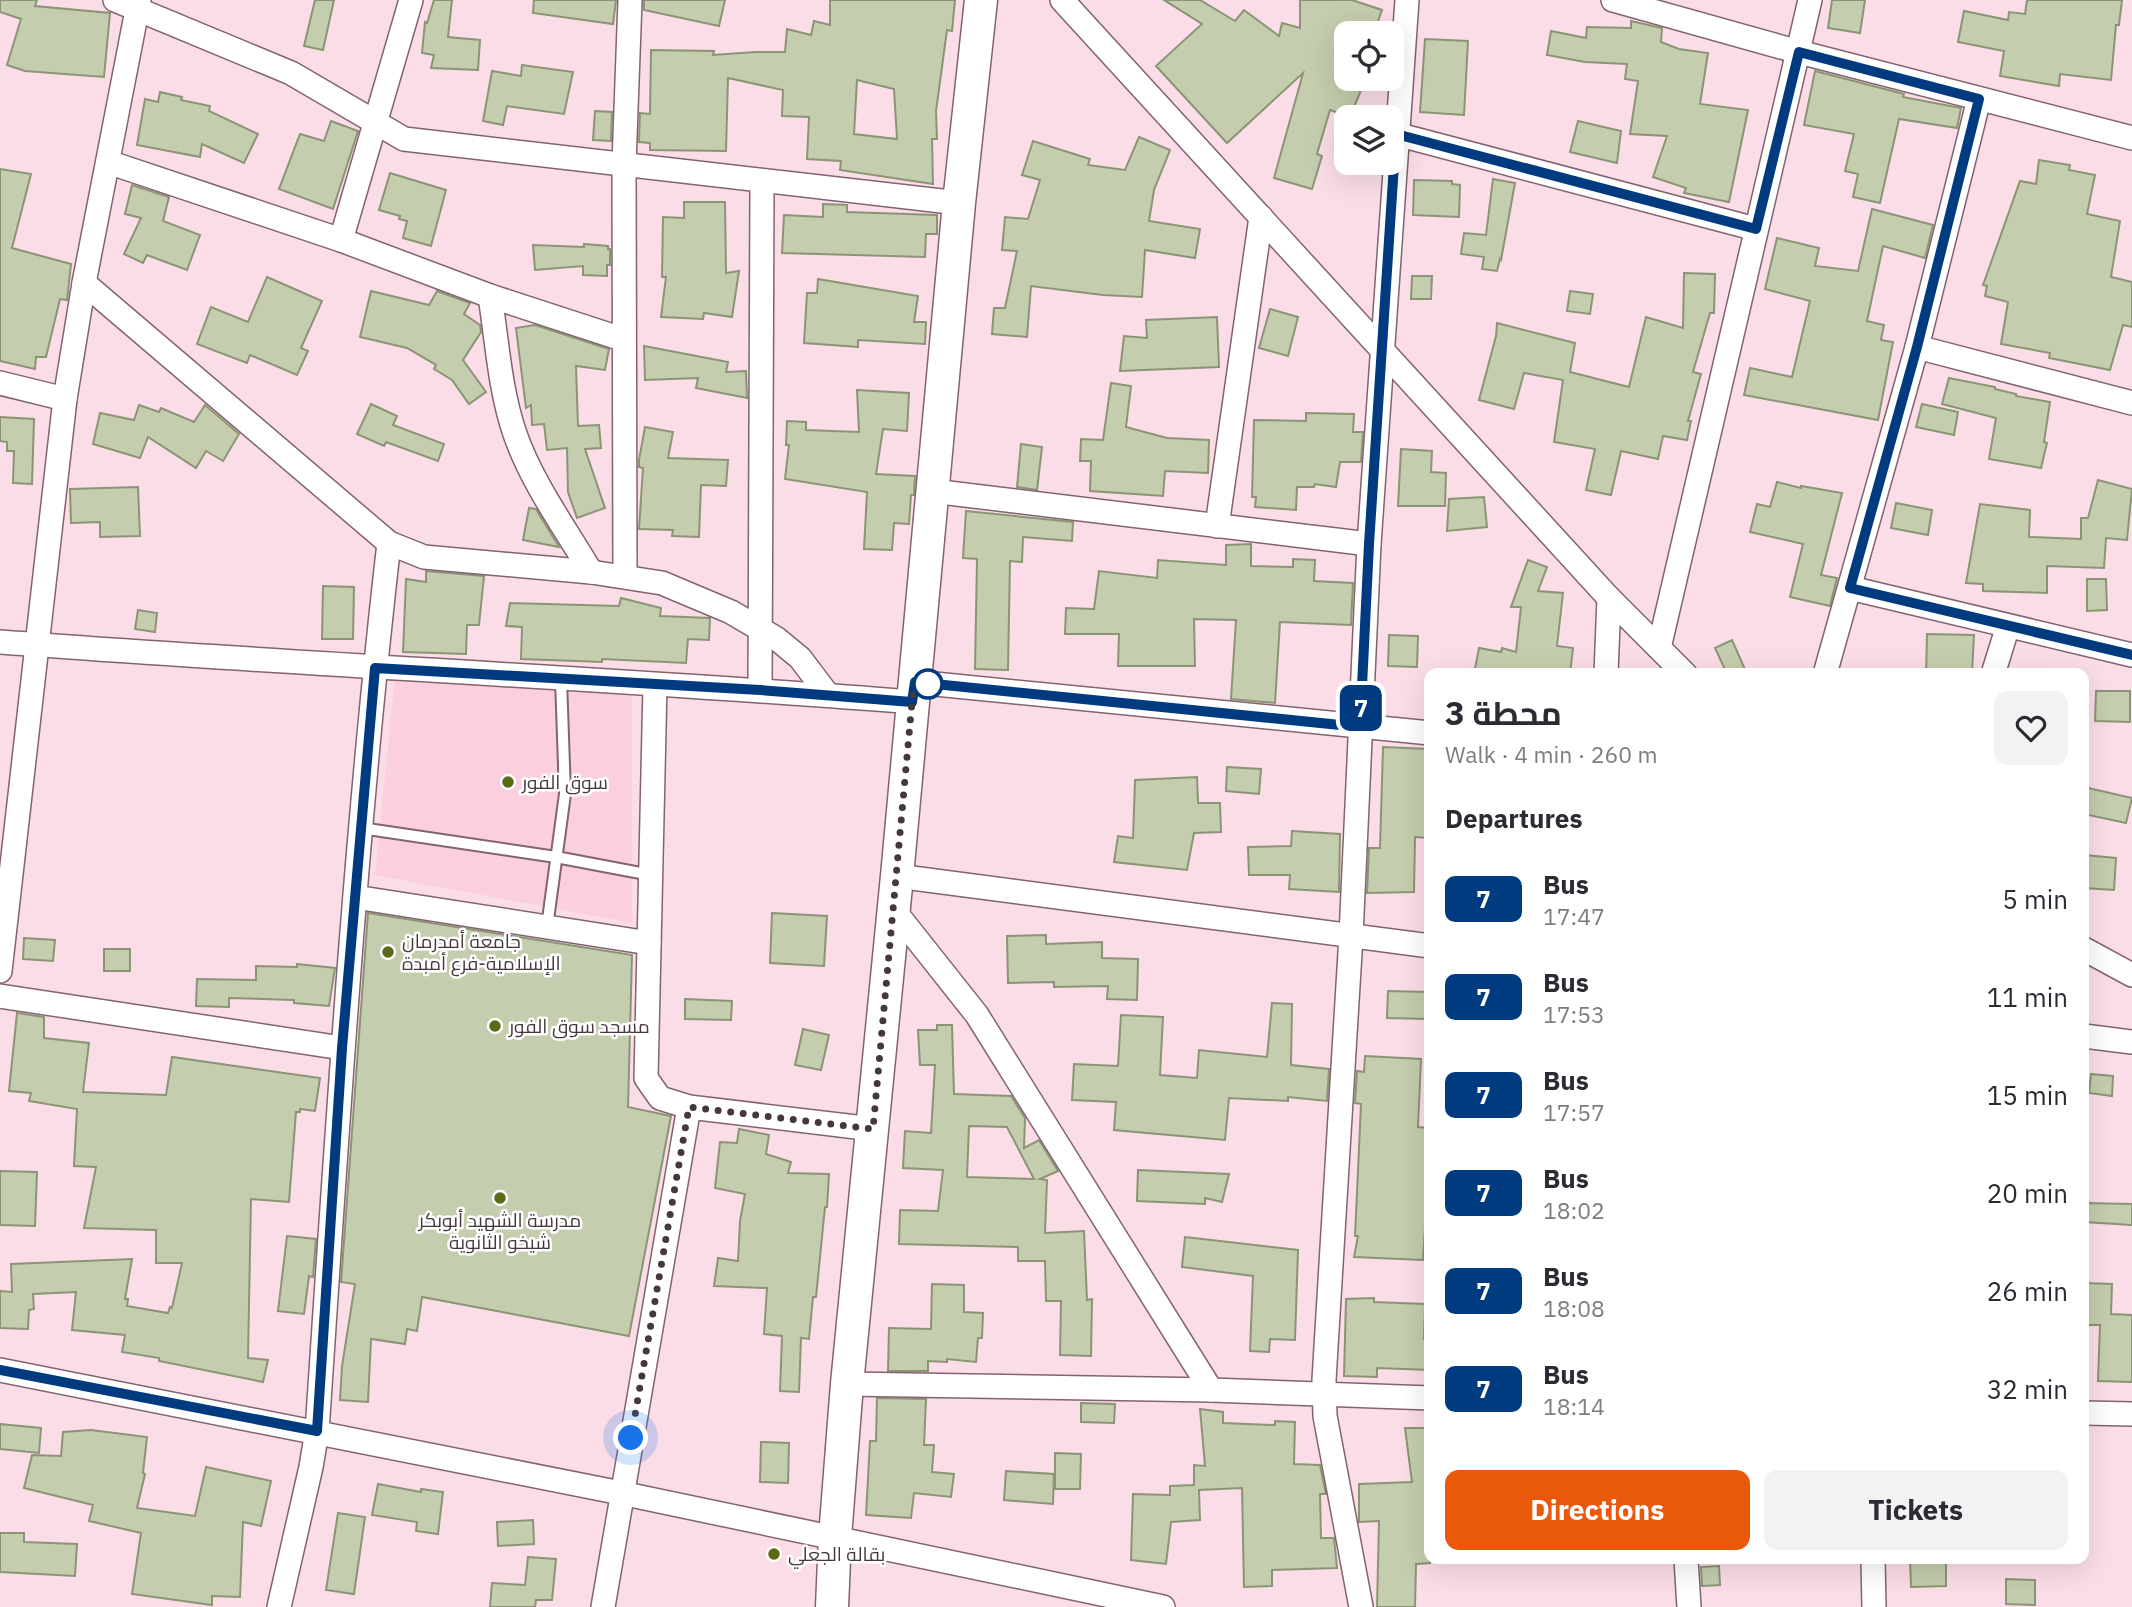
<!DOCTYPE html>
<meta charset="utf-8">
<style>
body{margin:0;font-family:"IBM Plex Sans",Cairo,sans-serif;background:#f2f2f3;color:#2b2b33;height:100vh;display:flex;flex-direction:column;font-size:26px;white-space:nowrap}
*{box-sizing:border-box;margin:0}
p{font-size:23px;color:#7c7c81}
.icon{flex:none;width:38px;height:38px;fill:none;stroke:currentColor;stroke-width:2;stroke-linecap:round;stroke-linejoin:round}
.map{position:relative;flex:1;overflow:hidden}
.sheet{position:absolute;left:1424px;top:668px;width:665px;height:896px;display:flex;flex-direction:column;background:#fff;border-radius:14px;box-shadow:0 7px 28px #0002}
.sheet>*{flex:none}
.badge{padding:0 14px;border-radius:10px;font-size:24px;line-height:46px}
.fabs{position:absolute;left:1334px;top:21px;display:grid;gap:14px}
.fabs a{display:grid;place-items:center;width:70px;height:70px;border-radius:14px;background:#fff;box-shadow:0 7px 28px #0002;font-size:35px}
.you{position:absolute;width:35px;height:35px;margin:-18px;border:5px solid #fff;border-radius:50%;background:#1a73e8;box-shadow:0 0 0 10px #1a73e833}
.map>.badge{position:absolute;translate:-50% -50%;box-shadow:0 0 0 4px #fff}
h2{padding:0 21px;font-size:26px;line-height:63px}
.round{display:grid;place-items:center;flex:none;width:74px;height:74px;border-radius:14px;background:#f2f2f3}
.head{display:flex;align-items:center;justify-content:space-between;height:119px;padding:0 21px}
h1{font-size:33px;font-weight:700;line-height:52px}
.button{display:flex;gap:14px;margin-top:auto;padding:14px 21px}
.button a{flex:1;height:80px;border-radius:14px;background:#ea580c;color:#fff;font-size:28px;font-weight:700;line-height:80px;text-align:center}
.button a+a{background:#f2f2f3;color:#2b2b33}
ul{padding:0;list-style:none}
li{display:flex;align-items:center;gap:21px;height:98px;padding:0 21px}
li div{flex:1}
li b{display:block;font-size:26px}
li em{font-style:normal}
li .badge{min-width:77px;font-weight:700;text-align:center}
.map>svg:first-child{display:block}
</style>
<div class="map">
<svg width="2132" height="1607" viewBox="0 0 2132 1607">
<rect width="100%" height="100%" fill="#fbdde8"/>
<polygon fill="#fbcfdf" points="395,675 632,689 632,923 375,875"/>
<g fill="#c4cdad" stroke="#8c9476" stroke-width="2" fill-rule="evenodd">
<polygon points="0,0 37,0 35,6 110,13 104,77 25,71 7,65 21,19 0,12"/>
<polygon points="315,0 334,0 323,50 304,46"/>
<polygon points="434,0 452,0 448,37 480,40 478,70 431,68 434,55 422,53 425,22 427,23"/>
<polygon points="534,0 616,0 613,24 533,13"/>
<polygon points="644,0 725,0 719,26 644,10"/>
<path d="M830 0H955L952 31 947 30 936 111 937 139H932L933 184 840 170 841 161 807 159 809 117 782 116 783 90 728 78 726 151 650 150V143L639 142 640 113 650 114 651 50 714 51 713 55 756 52H785L787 29 811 35 814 21 830 25ZM857 80 894 89 897 139 854 134Z"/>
<polygon points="1164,0 1200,0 1235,21 1244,10 1279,36 1282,23 1300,28 1300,0 1352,0 1382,10 1374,33 1346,33 1346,79 1364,83 1350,117 1330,110 1317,154 1322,156 1312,189 1274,178 1303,73 1227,143 1156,66 1202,24"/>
<polygon points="1832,0 1865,0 1860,33 1828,28"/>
<polygon points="2027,0 2122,0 2119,25 2116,25 2111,80 2060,74 2059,86 2000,76 2004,51 1958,42 1964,11 2008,20 2009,12 2025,14"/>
<polygon points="1631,21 1662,28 1661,42 1679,49 1708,53 1700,104 1748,110 1729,202 1684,193 1686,188 1653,177 1667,136 1630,134 1638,81 1625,79 1627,64 1585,62 1547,55 1551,31 1586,38 1587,27 1631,28"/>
<polygon points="1425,39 1468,41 1464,115 1420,112"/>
<polygon points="522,65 573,72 564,114 507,106 503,125 483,121 492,71 521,76"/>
<polygon points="1815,71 1904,94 1903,97 1961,108 1957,128 1899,119 1880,203 1853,197 1858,174 1845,171 1854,134 1804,125"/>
<polygon points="160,92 182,97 181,100 210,106 209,111 258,134 244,163 202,144 200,157 137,145 145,99 158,102"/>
<polygon points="595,111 612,112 611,141 593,140"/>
<polygon points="331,121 358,131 333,209 279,189 300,134 324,141"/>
<polygon points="1578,121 1621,131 1617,163 1570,152"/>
<polygon points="1139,137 1170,150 1154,190 1149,221 1200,229 1195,258 1145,250 1142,297 1103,295 1031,286 1027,337 992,334 994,308 1005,308 1017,251 1002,250 1005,217 1028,219 1040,180 1022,175 1033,141 1090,159 1088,165 1125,170"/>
<polygon points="2039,160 2070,165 2069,170 2095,175 2087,214 2120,221 2111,277 2132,282 2132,327 2123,325 2110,370 2049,358 2050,353 2001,344 2008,302 1985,296 1987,286 1983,285 2020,181 2036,184"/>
<polygon points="0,169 31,174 12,248 71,264 67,300 60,299 46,357 36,357 35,369 0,361"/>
<polygon points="390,173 446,190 431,246 403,238 407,221 399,219 400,216 379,210"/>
<polygon points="1493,179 1515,183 1501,260 1500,259 1497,271 1482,269 1484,257 1461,254 1464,233 1486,235"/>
<polygon points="1414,180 1452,181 1452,184 1460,185 1459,217 1413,215"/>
<polygon points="132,185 169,197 163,221 200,235 187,270 147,255 143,263 124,254 141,218 125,214"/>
<polygon points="684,202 725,202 726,273 739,271 732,317 704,313 703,319 661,317 666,277 662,277 663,217 684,218"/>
<polygon points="823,204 847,205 847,212 937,215 937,234 926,234 925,257 782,253 784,215 823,217"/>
<polygon points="1872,209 1933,225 1925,258 1883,246 1867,321 1884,325 1881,340 1893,342 1878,420 1744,395 1750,368 1792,377 1810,301 1765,289 1777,238 1819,248 1815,266 1858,271"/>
<polygon points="584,244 608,246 608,249 610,249 610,265 607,265 607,276 583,275 583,266 535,270 533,245 584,247"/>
<polygon points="1684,273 1715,274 1714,313 1710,313 1693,372 1701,374 1688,421 1691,421 1687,440 1663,436 1658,459 1621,451 1611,495 1586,490 1595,449 1554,442 1563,380 1524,373 1514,409 1479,400 1496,336 1497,323 1575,343 1570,372 1629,387 1646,317 1683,328"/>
<polygon points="1412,276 1432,276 1431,299 1411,299"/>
<polygon points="267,277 322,301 301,348 308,351 297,375 250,355 247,363 197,344 211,307 248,322"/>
<polygon points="818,279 918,296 914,322 926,322 925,344 858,340 858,347 804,343 807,293 817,293"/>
<polygon points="371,291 429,305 437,291 470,303 464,314 480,325 481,332 463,360 486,392 469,404 452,380 434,369 436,365 407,348 360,337"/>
<polygon points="1570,291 1593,294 1590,314 1567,311"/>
<polygon points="1270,309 1298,317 1288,356 1259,348"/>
<polygon points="1217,317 1219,367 1120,371 1124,336 1147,338 1146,320"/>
<polygon points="535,325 609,349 605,370 576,366 578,426 599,425 601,448 585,449 605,508 577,518 568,492 567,448 547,450 544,424 532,425 531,405 526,408 516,328"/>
<polygon points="644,346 728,362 726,372 746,371 747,398 696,388 698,378 645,380"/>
<polygon points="1949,378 1995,387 1995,389 2016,394 2016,396 2050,402 2044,442 2047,443 2041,468 1989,459 1996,418 1942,404"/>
<polygon points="1111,383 1131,386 1126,427 1167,438 1209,440 1208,473 1165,471 1163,496 1090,491 1091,461 1080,461 1081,439 1103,440"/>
<polygon points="857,390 909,393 907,431 883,429 876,474 915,476 914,495 911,495 909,524 894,523 892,550 864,549 867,492 785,479 789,445 786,445 787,421 806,422 806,430 859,432"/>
<polygon points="371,404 397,416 393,425 444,444 438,461 386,442 384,446 357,434"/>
<polygon points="1922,404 1958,412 1954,435 1916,427"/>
<polygon points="139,405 159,412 161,408 194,422 205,405 239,434 223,461 206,451 196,468 148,437 140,458 93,444 100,413 134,420"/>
<polygon points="1306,413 1354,414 1353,432 1363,432 1361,462 1340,462 1336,487 1315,484 1314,487 1297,487 1296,510 1255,507 1256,497 1252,497 1254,420 1306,421"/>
<polygon points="0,417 34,419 32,484 13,483 14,451 7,451 7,442 0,441"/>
<polygon points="645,427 673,432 668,458 728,460 726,486 701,485 699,537 672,536 673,530 639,529 643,468 639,467 639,460"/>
<polygon points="1021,444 1042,447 1037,490 1017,487"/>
<polygon points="1401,449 1432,451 1431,472 1446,473 1445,506 1398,506"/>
<polygon points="2098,480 2132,489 2127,540 2106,538 2104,568 2047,566 2047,593 1983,591 1983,584 1966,583 1980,504 2030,510 2029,537 2081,539 2081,518 2088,518"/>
<polygon points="1777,482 1801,488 1801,486 1842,493 1821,575 1837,578 1830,606 1790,597 1803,544 1750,532 1757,504 1770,507"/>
<polygon points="138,487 140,536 100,537 100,522 71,523 70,489"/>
<polygon points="1484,497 1487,527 1447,531 1449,499"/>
<polygon points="1896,503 1932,510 1928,535 1891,528"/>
<polygon points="529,508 536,509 559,547 523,540"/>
<polygon points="966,511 1073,522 1072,541 1023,537 1022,562 1010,561 1008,670 975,669 977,559 963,558"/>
<polygon points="1251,544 1251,566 1293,567 1293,559 1315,560 1314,581 1353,583 1351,625 1280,622 1275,703 1231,699 1236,620 1194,619 1195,666 1118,666 1119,634 1065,634 1066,608 1094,609 1099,571 1157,578 1158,560 1226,565 1226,545"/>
<polygon points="1528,560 1547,567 1538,591 1563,593 1557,646 1573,648 1570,674 1474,674 1479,648 1501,652 1502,648 1516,652 1521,607 1511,607"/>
<polygon points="426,571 484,576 479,625 467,625 466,654 403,652 406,579 426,582"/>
<polygon points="2087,579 2106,579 2107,610 2087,611"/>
<polygon points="323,586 354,587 353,639 322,639"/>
<polygon points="621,598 661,608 660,616 710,618 709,640 688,639 686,663 602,659 602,662 521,659 522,627 506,626 510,603 619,606"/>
<polygon points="138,610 157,613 155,632 135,629"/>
<polygon points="1927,634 1974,635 1972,674 1926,674"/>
<polygon points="1389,635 1418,636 1417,667 1388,666"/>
<polygon points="1732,640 1747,674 1727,674 1715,648"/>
<polygon points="2096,691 2130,691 2130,722 2095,721"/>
<polygon points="1383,747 1429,749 1427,838 1415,837 1414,892 1367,893 1369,848 1380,848"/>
<polygon points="1227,767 1261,769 1259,794 1226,791"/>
<polygon points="1197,777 1198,803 1220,803 1221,832 1194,833 1187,870 1114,862 1118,836 1133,838 1135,780"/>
<polygon points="2084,787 2132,798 2126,823 2084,814"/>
<polygon points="1292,831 1340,834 1339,892 1289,889 1290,875 1249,875 1248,847 1291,846"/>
<polygon points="2084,855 2116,858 2114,890 2084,888"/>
<polygon points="368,913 632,955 628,1107 671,1116 629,1336 422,1297 417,1331 407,1329 405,1344 371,1339 368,1402 340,1400 342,1366 355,1284 341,1282"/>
<polygon points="772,913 827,916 824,966 770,963"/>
<polygon points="1046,935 1046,944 1102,942 1102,958 1138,959 1137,1000 1107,999 1108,986 1054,987 1054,982 1008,983 1007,936"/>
<polygon points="24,938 55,940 53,961 23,959"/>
<rect x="104" y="949" width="26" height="22"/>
<polygon points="297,964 335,968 329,1006 294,1003 294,1000 229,998 229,1007 196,1006 197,979 256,980 256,966 297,967"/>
<polygon points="1388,991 1428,992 1427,1019 1387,1018"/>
<polygon points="685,999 732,1001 731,1020 685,1019"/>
<polygon points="1272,1003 1292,1004 1291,1065 1329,1069 1327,1101 1288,1097 1288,1101 1229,1098 1225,1140 1114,1130 1116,1102 1072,1100 1074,1064 1118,1066 1121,1015 1163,1017 1160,1075 1197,1078 1199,1050 1267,1057"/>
<polygon points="17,1013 44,1017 44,1038 89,1043 83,1092 166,1095 172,1057 320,1078 315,1111 300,1109 300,1112 296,1112 289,1202 251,1199 248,1358 268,1360 263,1382 159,1361 159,1358 122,1352 125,1335 72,1330 76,1292 33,1294 34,1309 29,1310 28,1329 0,1328 0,1291 12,1292 11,1264 132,1259 125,1299 128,1299 127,1306 168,1313 170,1307 172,1308 182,1263 156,1263 156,1230 84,1228 96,1167 74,1166 77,1109 29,1101 31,1093 9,1091"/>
<path d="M937 1025H952L954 1094 1011 1096 1025 1118 1024 1148 1039 1140 1058 1171 1040 1179 1047 1180 1045 1233 1084 1231 1087 1300 1092 1299 1091 1356 1060 1355 1061 1301H1046L1045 1261H1018V1247L899 1244 900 1210 938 1211 943 1170 903 1168 905 1131 931 1133 935 1065H920L918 1030H937ZM969 1126 1007 1127 1034 1179 967 1177Z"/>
<polygon points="803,1029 829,1035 821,1070 795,1065"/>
<polygon points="1365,1056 1421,1059 1418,1127 1428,1128 1427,1146 1430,1146 1423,1260 1354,1257 1358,1236 1355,1236 1361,1104 1355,1103 1357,1071 1364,1072"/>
<polygon points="2091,1074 2113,1076 2112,1096 2089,1093"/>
<polygon points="739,1129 769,1135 766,1154 791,1162 788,1173 829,1174 827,1207 825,1207 816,1297 813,1297 809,1339 801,1338 799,1392 780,1391 782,1336 764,1334 767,1288 714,1286 718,1258 738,1261 740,1221 745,1194 715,1188 720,1142 737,1143"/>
<polygon points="1138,1170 1229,1174 1222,1202 1205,1198 1205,1204 1137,1201"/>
<polygon points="0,1171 37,1172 35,1226 0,1225"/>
<polygon points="2084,1203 2132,1204 2132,1225 2084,1222"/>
<polygon points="287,1236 316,1239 313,1277 309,1276 304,1314 278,1311"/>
<polygon points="1185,1237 1298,1250 1295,1340 1270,1339 1269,1352 1250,1351 1253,1276 1182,1267"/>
<polygon points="2084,1283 2112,1284 2111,1314 2132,1315 2132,1382 2098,1381 2100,1325 2084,1325"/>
<polygon points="932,1284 964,1285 964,1312 983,1313 982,1338 978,1338 976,1362 947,1359 947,1362 928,1361 928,1371 888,1371 889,1328 931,1329"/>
<polygon points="1374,1298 1374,1302 1425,1304 1424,1339 1430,1340 1430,1370 1377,1368 1377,1377 1344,1376 1346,1299"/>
<polygon points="877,1398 926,1399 924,1445 934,1445 932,1472 954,1474 951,1497 914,1493 911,1518 866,1515 870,1441 876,1441"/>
<polygon points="1081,1403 1115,1404 1114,1423 1081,1422"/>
<polygon points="1200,1409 1223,1412 1223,1423 1275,1425 1275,1421 1295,1422 1294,1464 1320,1465 1326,1494 1320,1494 1321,1538 1334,1538 1337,1568 1272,1570 1272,1586 1244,1587 1242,1488 1199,1490 1200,1520 1171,1522 1166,1564 1131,1560 1133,1494 1170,1495 1170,1486 1194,1485 1194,1465 1205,1466"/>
<polygon points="0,1424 41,1428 39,1453 0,1449"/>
<polygon points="1405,1428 1430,1428 1430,1563 1416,1564 1415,1607 1377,1607 1379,1521 1359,1522 1359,1484 1412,1482"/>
<polygon points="91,1430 147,1437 143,1473 145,1474 137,1508 195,1516 206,1467 271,1481 261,1526 243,1522 240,1597 212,1596 212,1605 132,1594 141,1533 89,1521 93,1505 24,1488 32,1455 61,1456 63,1432"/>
<polygon points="761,1442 789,1443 788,1483 760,1482"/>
<polygon points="1055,1453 1081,1454 1080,1489 1055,1489"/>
<polygon points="1006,1471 1054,1474 1053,1504 1004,1500"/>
<polygon points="378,1484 421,1492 421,1489 443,1492 438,1534 416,1531 417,1522 372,1515"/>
<polygon points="338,1513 365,1517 354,1594 326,1590"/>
<polygon points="533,1520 534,1544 498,1546 497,1522"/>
<polygon points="0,1533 24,1533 24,1542 77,1544 75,1576 0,1572"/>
<polygon points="528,1557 556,1559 552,1600 536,1600 535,1607 490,1607 492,1583 525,1585"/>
<polygon points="1910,1559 1946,1559 1946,1586 1911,1587"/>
<polygon points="1719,1566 1720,1585 1702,1586 1701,1567"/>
<polygon points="2006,1579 2035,1580 2035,1605 2006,1604"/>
</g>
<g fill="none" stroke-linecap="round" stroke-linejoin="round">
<g stroke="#82636f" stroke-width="14">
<g id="lane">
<polyline points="361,828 556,857 651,875"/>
<polyline points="547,927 565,794 561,679"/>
</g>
</g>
<g stroke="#82636f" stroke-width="26">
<g id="street">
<polyline points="115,0 291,73 404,139 959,203"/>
<polyline points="1062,0 1609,598 1685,674"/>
<polyline points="1613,0 1799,52 2132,138"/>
<polyline points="1396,134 1756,229"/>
<polyline points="108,162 341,240 490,296 622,339"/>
<polyline points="341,240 411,0"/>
<polyline points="84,283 389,543 424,557 591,572 662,583 731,612 777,639 800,658 828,695"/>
<path d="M490 296C497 341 500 391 515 434 532 483 565 528 591 572"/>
<polyline points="1917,347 2132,403"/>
<polyline points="0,383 65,399"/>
<polyline points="932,491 1369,544"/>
<polyline points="1217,526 1261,217"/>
<polyline points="625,576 624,164 630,0"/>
<polyline points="1850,588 2132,655"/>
<path d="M0 642C304 665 608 678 912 702"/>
<polyline points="1659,648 1810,0"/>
<polyline points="1606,674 1609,598"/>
<polyline points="1825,674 1917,347 1979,99"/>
<polyline points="1993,674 2008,626"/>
<polyline points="915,682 1430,733"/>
<polyline points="655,685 646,1078 660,1098 689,1107 873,1129"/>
<polyline points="760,690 762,181"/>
<polyline points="897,876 1430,946"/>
<polyline points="355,897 649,943"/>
<polyline points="893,909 977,1015 1211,1390"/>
<polyline points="2084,949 2132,975"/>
<polyline points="0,971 65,399 84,283 139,0"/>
<polyline points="0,996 342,1048"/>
<polyline points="2084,1036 2132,1042"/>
<polyline points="0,1370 621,1493 1163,1607"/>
<polyline points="847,1384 1211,1390 1430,1398"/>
<polyline points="2084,1413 2132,1414"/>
<polyline points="1686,1559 1689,1607"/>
<polyline points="1873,1559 1874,1607"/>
<path d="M279 1607 311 1467 317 1431C337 1135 355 838 389 543"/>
<polyline points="603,1607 689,1107"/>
<polyline points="1361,1607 1325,1416 1324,1380 1351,936 1369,544 1407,0"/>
</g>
</g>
<g stroke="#82636f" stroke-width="35">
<polyline id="secondary" points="832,1607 835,1537 847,1384 897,876 959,203 981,0"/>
</g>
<use href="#lane" stroke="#fff" stroke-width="10"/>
<use href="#street" stroke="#fff" stroke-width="23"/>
<use href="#secondary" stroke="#fff" stroke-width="32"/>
</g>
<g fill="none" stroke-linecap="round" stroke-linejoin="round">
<g stroke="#fff" stroke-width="16">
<polyline id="line" points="0,1370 317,1431 342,1048 375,668 760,690 912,702 915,682 1360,727 1369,544 1396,134 1756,229 1799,52 1979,99 1917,347 1850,588 2132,655"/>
</g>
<use href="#line" stroke="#003b80" stroke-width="10"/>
<polyline stroke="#46373d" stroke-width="7" stroke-dasharray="0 12.6" points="631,1438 689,1107 873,1129 912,702 915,682 928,684"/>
</g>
<circle fill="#fff" stroke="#003b80" stroke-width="3.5" cx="928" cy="684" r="14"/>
<g fill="#5a6a15" stroke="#fff" stroke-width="2.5">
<circle cx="508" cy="782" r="7"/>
<circle cx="388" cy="952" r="7"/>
<circle cx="495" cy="1026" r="7"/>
<circle cx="500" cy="1198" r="7"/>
<circle cx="774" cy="1554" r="7"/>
</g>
<g text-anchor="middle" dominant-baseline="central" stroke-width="5" stroke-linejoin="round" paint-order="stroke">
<g font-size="19" fill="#46373d" stroke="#fff" text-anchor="start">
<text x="522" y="782">سوق الفور</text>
<text x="402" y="941">جامعة أمدرمان<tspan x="402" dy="22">الإسلامية-فرع أمبدة</tspan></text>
<text x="509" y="1026">مسجد سوق الفور</text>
<text x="500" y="1220" text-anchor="middle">مدرسة الشهيد أبوبكر<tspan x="500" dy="22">شيخو الثانوية</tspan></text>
<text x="788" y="1554">بقالة الجعلي</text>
</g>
</g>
</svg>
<div class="fabs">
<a><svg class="icon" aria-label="locate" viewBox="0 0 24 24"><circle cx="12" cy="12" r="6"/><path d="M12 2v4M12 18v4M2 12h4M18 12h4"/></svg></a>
<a><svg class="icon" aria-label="layers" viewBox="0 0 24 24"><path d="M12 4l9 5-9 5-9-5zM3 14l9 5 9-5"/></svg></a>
</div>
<div class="you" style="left:631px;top:1438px"></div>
<b class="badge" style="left:1361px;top:708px;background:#003b80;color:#fff">7</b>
<section class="sheet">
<div class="head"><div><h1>محطة 3</h1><p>Walk · 4 min · 260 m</p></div><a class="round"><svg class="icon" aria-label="heart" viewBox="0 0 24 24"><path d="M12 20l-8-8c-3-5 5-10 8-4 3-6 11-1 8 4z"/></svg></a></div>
<h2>Departures</h2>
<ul>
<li><span class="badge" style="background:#003b80;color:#fff">7</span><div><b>Bus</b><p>17:47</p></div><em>5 min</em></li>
<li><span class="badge" style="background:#003b80;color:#fff">7</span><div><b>Bus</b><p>17:53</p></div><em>11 min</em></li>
<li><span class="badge" style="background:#003b80;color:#fff">7</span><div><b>Bus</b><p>17:57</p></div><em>15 min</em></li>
<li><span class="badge" style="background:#003b80;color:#fff">7</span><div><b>Bus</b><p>18:02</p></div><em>20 min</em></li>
<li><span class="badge" style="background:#003b80;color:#fff">7</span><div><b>Bus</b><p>18:08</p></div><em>26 min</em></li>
<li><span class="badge" style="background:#003b80;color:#fff">7</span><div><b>Bus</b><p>18:14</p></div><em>32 min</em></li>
</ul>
<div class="button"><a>Directions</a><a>Tickets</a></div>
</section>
</div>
